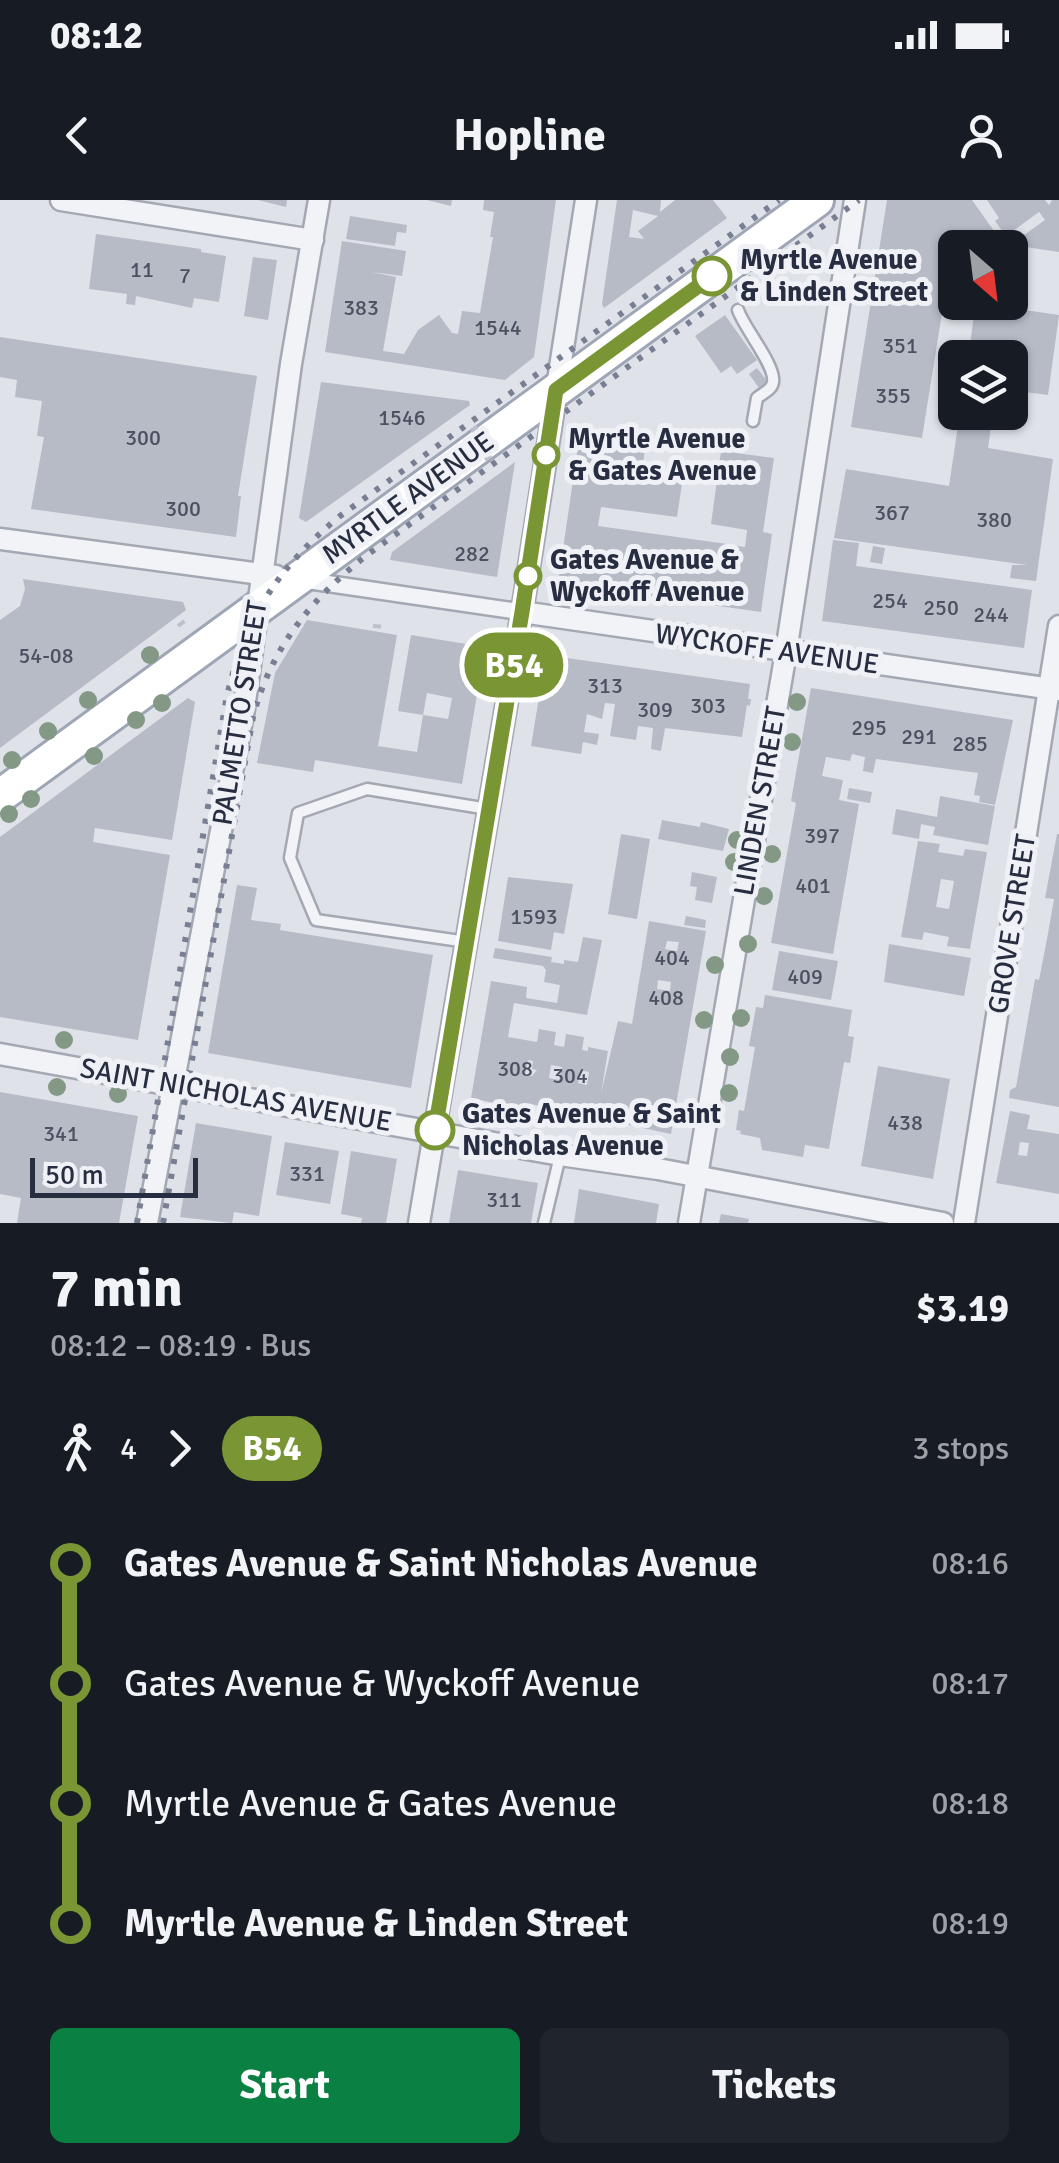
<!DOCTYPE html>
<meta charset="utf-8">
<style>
body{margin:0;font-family:Signika,sans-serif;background:#20242c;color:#f1f3f6;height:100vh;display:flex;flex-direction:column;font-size:38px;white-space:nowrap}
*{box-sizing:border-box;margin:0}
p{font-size:32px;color:#9ea1a6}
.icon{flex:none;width:55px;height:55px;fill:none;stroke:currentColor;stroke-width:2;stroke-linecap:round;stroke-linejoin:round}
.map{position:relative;height:1023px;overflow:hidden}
.drawer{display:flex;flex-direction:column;background:#171b24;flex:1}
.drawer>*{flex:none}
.badge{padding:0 20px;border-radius:32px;font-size:35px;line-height:65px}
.needle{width:65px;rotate:152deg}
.buttons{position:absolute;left:938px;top:30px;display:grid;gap:20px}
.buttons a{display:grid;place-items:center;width:90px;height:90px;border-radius:15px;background:#171b24;box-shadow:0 2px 8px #0004;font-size:50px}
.scale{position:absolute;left:30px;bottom:25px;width:168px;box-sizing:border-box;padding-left:10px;border:5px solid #282e41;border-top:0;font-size:28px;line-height:35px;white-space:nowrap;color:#282e41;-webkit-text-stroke:8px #eff1f6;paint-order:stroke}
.map>.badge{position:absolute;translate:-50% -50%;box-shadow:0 0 0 5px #fff}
.legs{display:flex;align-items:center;gap:15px;height:110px;padding:0 50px;font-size:32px}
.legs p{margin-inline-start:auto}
.headline{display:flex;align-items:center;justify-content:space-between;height:170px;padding:0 50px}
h1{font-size:55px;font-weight:700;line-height:75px}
.primary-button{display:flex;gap:20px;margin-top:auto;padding:20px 50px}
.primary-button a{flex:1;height:115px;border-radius:15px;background:#0b8043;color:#fff;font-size:40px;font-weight:700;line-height:115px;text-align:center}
.primary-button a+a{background:#20242c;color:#f1f3f6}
ul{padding:0 50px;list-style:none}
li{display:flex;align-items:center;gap:35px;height:120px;font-size:38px}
li i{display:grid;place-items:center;width:15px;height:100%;margin:0 12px;background:currentColor}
li i::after{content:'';width:25px;height:25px;margin:-12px;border:8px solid;border-radius:50%;background:#171b24}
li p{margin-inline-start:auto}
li:first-child i{background:linear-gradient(#0000 50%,currentColor 0)}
li:last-child i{background:linear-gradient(currentColor 50%,#0000 0)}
.status{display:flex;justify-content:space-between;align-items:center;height:70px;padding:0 50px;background:#171b24;direction:ltr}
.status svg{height:28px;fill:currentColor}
header{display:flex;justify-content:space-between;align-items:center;height:130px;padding:0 50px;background:#171b24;font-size:45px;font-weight:700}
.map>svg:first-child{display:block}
</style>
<div class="status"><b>08:12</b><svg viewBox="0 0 49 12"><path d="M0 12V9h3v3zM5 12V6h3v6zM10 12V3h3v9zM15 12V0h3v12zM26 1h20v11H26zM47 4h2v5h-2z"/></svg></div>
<header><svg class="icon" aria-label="back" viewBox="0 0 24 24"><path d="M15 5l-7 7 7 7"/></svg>Hopline<svg class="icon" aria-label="person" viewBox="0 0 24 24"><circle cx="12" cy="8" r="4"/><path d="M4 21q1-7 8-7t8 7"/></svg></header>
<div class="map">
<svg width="1059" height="1023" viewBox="0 0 1059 1023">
<rect width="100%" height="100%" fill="#dfe2e9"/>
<g fill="#b6bbc6" fill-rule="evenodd">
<polygon points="258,0 287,0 286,7"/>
<polygon points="427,0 452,0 451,6"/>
<polygon points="484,0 556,0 534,157 505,180 325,152 342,41 406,51 402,76 372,72 396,77 383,151 404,154 418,130 439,115 452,133 458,134 462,111 480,113 493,37 490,37 494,12 483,10"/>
<path d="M617 0H661L660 12 675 0H713L727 18 604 108 602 104ZM633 10 658 16 638 31 644 39 629 37Z"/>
<polygon points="887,0 972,0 1006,48 983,48 984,42 973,40 972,48 955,48 955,102 963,102 961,116 942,113 922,238 851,227"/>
<polygon points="987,0 1045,0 1049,5 1052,0 1059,0 1059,52 1019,46 1012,90 1010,48 1006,48 1045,20 1039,12 1006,36 995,21 999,18"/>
<polygon points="350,16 407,25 406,33 397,32 395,46 346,39"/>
<polygon points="96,34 201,49 201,52 226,56 219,102 194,98 192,108 136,96 135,105 126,104 127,94 89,89"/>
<polygon points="253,57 277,60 268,120 244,116"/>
<polygon points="976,102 1011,102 1010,108 1059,115 1048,195 1010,190 1010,158 968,158"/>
<polygon points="725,115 757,160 737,174 731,166 721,173 695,136"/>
<polygon points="0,137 257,176 238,296 241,296 236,337 31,309 44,237 37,236 42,201 15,197 17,180 0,177"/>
<polygon points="757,168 767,181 759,188 749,174"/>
<polygon points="321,182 469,201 470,205 306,322 299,318"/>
<polygon points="960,212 993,212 988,248 1053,259 1036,381 1010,378 1012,365 1027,365 834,338 846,269 949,286"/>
<polygon points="580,233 646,242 642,271 683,277 677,317 601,307 598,326 720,343 745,347 747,330 711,324 721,251 774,258 763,332 772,334 761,412 558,383"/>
<polygon points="515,262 497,377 390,360 392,352"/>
<polygon points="833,340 859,343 856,366 1032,390 1024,448 822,421"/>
<polygon points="873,346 885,348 882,364 870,362"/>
<polygon points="23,379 183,402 186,410 0,548 0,420 20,406 25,389"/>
<polygon points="307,420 397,435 378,546 417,552 423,515 448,519 452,498 427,493 423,515 398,511 411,435 485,447 462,584 315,560 313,572 257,563 275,473"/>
<polygon points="546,455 750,484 748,499 751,499 750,506 747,505 742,537 665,528 661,551 651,549 653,528 638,526 636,540 610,536 615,504 605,503 602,519 587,514 584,532 599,534 597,545 583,542 581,554 531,546"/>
<polygon points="811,488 1013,520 995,605 979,602 980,596 974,595 978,573 876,559 873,573 863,571 865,557 852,554 850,561 826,557 822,576 843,580 839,600 859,604 833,754 771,743 796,603 791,601"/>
<polygon points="188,498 195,502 172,640 95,628 93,642 170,655 138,840 0,817 0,637"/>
<polygon points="849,588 872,592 870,603 847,599"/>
<polygon points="940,596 995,606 988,645 933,635 935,627 921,624 919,639 892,634 896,609 937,617"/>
<polygon points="662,620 700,627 701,622 729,629 723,651 658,639"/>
<polygon points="621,634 650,639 637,719 608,714"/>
<polygon points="1057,634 1059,634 1059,907 1009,898 1010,890 1016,887 1035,779 1039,780 1047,739 1054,699 1045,698"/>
<path d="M918 641 940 644 938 652 963 656 965 649 987 652 970 749 947 746 949 737 924 732 922 740 901 737ZM941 679 954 681 949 709 936 707Z"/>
<polygon points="692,672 717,677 712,703 695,700 697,687 690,686"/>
<polygon points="508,677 573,684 564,734 554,732 551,750 498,741"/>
<polygon points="237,685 257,688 251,720 281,724 280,730 433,755 411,888 208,853"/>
<polygon points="686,716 706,720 705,728 684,725"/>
<path d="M649 721 706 731 671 934 531 904 530 911 471 898 491 781 527 787 526 798 557 803 560 785 544 782 546 770 543 766 493 758 495 748 552 757 551 762 564 764V760L578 762 583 737 602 740 587 815 514 803 508 837 537 842 539 829 556 832 554 845 564 847 566 834 584 837 582 850 588 851V847L608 851 601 894 618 821 632 824ZM667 741 679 742 677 751 665 749ZM658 780 671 782 670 791 657 789ZM528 860 533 861 532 869 537 870 532 876 525 875ZM551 865 562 867 559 880 549 878ZM580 870 589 872 587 885 578 883Z"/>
<polygon points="889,744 971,758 964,796 884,782"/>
<polygon points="779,751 838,761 831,800 772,790"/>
<polygon points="765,795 852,810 848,836 854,837 850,863 844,862 829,949 805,945 803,957 762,950 760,938 740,934 741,931 736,930 739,910 744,911 755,847 749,846 756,807 763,808"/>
<polygon points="878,866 950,879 933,979 861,966"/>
<polygon points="0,892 138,916 119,1023 17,1023 21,998 0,994"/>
<path d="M1010 911 1030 915 1027 929 1059 934V994L996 983ZM1020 942 1029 943 1027 956 1018 955Z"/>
<polygon points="196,923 272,936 259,1016 234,1012 232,1023 180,1017"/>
<polygon points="285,942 339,951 330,1004 276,995"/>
<polygon points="351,951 397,959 386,1023 361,1023 362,1018 341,1014"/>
<polygon points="458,970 538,983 531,1023 449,1023"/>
<polygon points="579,989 659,1004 656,1023 574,1023"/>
<polygon points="721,1014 749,1019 748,1023 719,1023"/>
</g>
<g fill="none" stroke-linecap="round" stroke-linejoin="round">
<g stroke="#a4a8b3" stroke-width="15">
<g id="service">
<path d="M738 110C744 128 776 166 773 182 772 190 763 193 757 198L753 221"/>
<polyline points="467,742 316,720 290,658 298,613 367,589 488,609"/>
<polyline points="544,1023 560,956"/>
</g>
</g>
<g stroke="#a4a8b3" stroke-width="20">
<polyline id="pedestrian" points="304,380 522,412"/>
</g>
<g stroke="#a4a8b3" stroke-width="25">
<g id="minor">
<polyline points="61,0 313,40"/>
<polyline points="0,339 276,376"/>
<polyline points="522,412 1059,490"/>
<polyline points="0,854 560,955 658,969 943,1023"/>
<polyline points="147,1023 244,509 291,164 319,0"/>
<polyline points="419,1023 522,412 586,0"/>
<polyline points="689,1023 786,452 855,0"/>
<polyline points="964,1023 1059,426"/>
</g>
</g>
<g stroke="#9ea5b5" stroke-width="38">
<polyline id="primary" points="0,596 817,0"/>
</g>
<g stroke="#bdc0c8" stroke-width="4" stroke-dasharray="8 8" stroke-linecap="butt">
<polyline points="178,426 190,417"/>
<polyline points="373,426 387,427"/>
</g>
<use href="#service" stroke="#f2f3f7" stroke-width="10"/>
<use href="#pedestrian" stroke="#f2f3f7" stroke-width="15"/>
<use href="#minor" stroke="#f2f3f7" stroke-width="20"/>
<use href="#primary" stroke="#fff" stroke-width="32"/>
<g stroke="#787f93" stroke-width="6" stroke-dasharray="5 10" stroke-linecap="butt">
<path d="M137 1023 226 501C243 421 277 368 340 316L779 0"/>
<path d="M163 1023 253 517C271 448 311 399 367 355L859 0"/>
</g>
<polyline stroke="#bdc0c8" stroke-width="4" stroke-dasharray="8 8" stroke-linecap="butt" points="483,256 467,235 479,226 497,252 485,260"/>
</g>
<g fill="#839985">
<circle cx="150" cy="455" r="9"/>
<circle cx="88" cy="500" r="9"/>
<circle cx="797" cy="502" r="9"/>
<circle cx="162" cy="503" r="9"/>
<circle cx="136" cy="520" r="9"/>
<circle cx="48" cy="531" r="9"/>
<circle cx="792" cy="542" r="9"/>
<circle cx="94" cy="556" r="9"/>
<circle cx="12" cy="560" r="9"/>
<circle cx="31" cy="599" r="9"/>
<circle cx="9" cy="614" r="9"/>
<circle cx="737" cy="640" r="9"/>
<circle cx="772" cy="654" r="9"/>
<circle cx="734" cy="662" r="9"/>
<circle cx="764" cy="696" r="9"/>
<circle cx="748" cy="744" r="9"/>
<circle cx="715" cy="765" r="9"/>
<circle cx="741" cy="818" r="9"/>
<circle cx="704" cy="820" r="9"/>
<circle cx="64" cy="840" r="9"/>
<circle cx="730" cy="857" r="9"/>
<circle cx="57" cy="887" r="9"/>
<circle cx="729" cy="893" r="9"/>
<circle cx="118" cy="894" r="9"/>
</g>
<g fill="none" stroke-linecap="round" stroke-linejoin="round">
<g stroke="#fff" stroke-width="22">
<polyline id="line-1" points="435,930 522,412 556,190 712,76"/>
</g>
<use href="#line-1" stroke="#799534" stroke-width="15"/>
</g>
<g fill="#fff" stroke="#799534" stroke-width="5">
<circle cx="712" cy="76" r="18"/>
<circle cx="546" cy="255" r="12"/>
<circle cx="528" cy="376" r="12"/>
<circle cx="435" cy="930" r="18"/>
</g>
<g text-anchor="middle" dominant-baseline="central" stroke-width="10" stroke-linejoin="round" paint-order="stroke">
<g font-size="22" fill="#4c5162">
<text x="142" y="69">11</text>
<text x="185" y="75">7</text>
<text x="361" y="107">383</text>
<text x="498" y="127">1544</text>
<text x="900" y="145">351</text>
<text x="893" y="195">355</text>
<text x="402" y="217">1546</text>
<text x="143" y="237">300</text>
<text x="183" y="308">300</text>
<text x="892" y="312">367</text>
<text x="994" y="319">380</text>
<text x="472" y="353">282</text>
<text x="890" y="400">254</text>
<text x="941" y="407">250</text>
<text x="991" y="414">244</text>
<text x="46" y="455">54-08</text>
<text x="605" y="485">313</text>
<text x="708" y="505">303</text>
<text x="655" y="509">309</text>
<text x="869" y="527">295</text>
<text x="919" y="536">291</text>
<text x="970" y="543">285</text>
<text x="822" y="635">397</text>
<text x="813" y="685">401</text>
<text x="534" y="716">1593</text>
<text x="672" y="757">404</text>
<text x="805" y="776">409</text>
<text x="666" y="797">408</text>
<text x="515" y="868">308</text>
<text x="570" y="875">304</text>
<text x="905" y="922">438</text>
<text x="61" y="933">341</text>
<text x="307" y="973">331</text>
<text x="504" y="999">311</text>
</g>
<g font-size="28" font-weight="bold" fill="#282e41" stroke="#eff1f6" text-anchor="start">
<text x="740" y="60">Myrtle Avenue<tspan x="740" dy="32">&amp; Linden Street</tspan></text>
<text x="568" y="239">Myrtle Avenue<tspan x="568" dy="32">&amp; Gates Avenue</tspan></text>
<text x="550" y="360">Gates Avenue &amp;<tspan x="550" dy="32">Wyckoff Avenue</tspan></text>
<text x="462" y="914">Gates Avenue &amp; Saint<tspan x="462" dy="32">Nicholas Avenue</tspan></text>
</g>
<g font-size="28" fill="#282e41" stroke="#eff1f6">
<text transform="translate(408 298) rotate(-36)">MYRTLE AVENUE</text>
<text transform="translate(767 449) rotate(8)">WYCKOFF AVENUE</text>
<text transform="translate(240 513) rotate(-81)">PALMETTO STREET</text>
<text transform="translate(760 601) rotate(-80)">LINDEN STREET</text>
<text transform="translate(1012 724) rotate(-81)">GROVE STREET</text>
<text transform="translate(236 895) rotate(10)">SAINT NICHOLAS AVENUE</text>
</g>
</g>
</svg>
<div class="buttons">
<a><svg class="needle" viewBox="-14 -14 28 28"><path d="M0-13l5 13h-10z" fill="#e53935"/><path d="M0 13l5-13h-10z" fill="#9ea1a6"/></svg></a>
<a><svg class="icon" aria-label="layers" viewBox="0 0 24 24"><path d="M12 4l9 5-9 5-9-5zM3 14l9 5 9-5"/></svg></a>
</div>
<div class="scale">50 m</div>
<b class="badge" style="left:514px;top:465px;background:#799534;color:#fff">B54</b>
</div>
<section class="drawer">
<div class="headline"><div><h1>7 min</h1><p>08:12 – 08:19 · Bus</p></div><b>$3.19</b></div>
<div class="legs"><svg class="icon" aria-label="walk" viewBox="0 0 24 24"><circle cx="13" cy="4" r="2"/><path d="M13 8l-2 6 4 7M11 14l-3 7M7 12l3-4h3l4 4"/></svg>4<svg class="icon" aria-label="forward" viewBox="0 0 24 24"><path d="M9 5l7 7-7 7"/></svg><b class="badge" style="background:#799534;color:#fff">B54</b><p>3 stops</p></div>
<ul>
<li><i style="color:#799534"></i><b>Gates Avenue &amp; Saint Nicholas Avenue</b><p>08:16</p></li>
<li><i style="color:#799534"></i><span>Gates Avenue &amp; Wyckoff Avenue</span><p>08:17</p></li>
<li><i style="color:#799534"></i><span>Myrtle Avenue &amp; Gates Avenue</span><p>08:18</p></li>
<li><i style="color:#799534"></i><b>Myrtle Avenue &amp; Linden Street</b><p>08:19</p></li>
</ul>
<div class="primary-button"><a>Start</a><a>Tickets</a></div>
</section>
